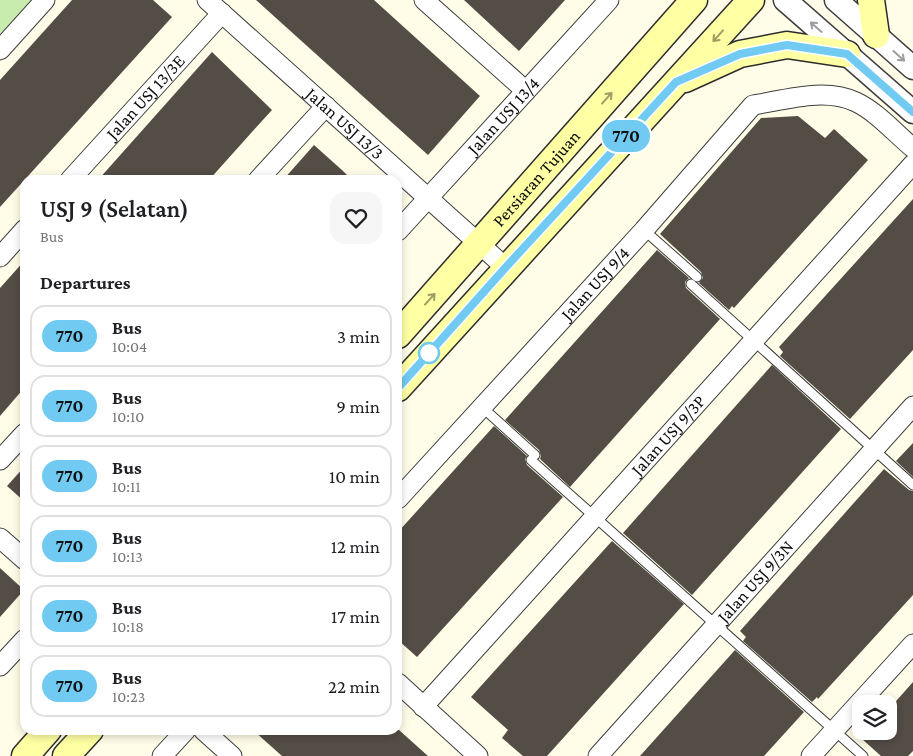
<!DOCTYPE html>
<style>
body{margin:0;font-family:"Crimson Pro",serif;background:#f6f6f6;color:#202124;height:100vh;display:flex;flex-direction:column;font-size:19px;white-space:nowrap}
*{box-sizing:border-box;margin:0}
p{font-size:16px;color:#757577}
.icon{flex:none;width:28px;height:28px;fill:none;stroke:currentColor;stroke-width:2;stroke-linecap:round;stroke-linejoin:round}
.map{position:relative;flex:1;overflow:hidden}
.details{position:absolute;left:20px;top:175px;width:382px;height:560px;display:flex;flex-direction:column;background:#fff;border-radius:15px;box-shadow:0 2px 8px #0003}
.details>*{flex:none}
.badge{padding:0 10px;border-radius:16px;font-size:18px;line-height:32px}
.tools{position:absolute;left:852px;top:695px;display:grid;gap:10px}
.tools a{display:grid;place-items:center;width:45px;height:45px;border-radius:10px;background:#fff;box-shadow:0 2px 8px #0003;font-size:25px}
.map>.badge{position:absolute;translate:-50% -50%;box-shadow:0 0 0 2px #fff}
h2{padding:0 20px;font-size:19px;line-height:45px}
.round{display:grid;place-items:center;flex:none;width:52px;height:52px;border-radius:15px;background:#f6f6f6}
.head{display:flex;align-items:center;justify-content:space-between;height:85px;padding:0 20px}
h1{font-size:24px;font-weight:600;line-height:38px}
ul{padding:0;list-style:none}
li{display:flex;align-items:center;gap:15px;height:62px;margin:0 10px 8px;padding:0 10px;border:2px solid #e0e0e0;border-radius:15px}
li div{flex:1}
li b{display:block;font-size:19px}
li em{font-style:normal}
li .badge{min-width:55px;font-weight:700;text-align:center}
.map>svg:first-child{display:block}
</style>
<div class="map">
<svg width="913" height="756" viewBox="0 0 913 756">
<rect width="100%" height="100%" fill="#fffde8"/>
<polygon fill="#c8ecae" points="0,0 32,0 0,34"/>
<g fill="#544d46">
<polygon points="72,0 153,0 172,17 0,207 0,80"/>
<polygon points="256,0 374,0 480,96 428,155"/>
<polygon points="464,0 565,0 519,51"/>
<polygon points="212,52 272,110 261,122 209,180 98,180"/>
<polygon points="798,116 825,138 834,129 868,160 734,308 732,306 729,310 699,283 703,278 701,272 660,234 761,118"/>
<polygon points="314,145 343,171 352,180 283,180"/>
<polygon points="913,199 913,350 850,419 780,356 783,352 779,347"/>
<polygon points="657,250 689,278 685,282 686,288 720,319 570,487 540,459 541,456 539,450 505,420"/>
<polygon points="25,260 25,387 0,416 0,288"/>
<polygon points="772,365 841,429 692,595 623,533"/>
<polygon points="494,426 527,456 525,459 527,465 563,497 417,657 398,640 398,532"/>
<polygon points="913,443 913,477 896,461"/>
<polygon points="25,466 25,502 7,486"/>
<polygon points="884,469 909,490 913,491 913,595 818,699 817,697 812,702 743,641 746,637 740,631"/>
<polygon points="612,541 684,604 547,756 523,756 502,738 508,730 471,697"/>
<polygon points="0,568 24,590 0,617"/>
<polygon points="735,650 804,712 764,756 640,756"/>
<polygon points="913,682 913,751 908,756 881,756 862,739 869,731 889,731 889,709"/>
<polygon points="253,730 399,730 428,756 282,756"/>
</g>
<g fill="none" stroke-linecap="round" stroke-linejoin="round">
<g stroke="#3d3d3d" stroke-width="11">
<g id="service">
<polyline points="644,230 697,277"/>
<polyline points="691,284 913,485"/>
<polyline points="482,407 535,455"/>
<polyline points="531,460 863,756"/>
</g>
</g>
<g stroke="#3d3d3d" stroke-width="21">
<g id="minor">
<path id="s1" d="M207 0 505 267"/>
<polyline points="424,0 526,91"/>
<polyline points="0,50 45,0"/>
<path id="s2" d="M70 180 222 13"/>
<polyline points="258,180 326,106"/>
<path id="s3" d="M398 231 609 0"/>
<polyline points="0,257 25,229"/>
<polyline points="0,460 25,433"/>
<path id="s4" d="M398 499 644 230 753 105C785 100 825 87 856 102 877 112 895 133 913 148"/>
<polyline points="0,538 25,560"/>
<polyline points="0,666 25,639"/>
<polyline points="398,683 478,756"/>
<path id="s5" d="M423 707 913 164"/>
<polyline points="203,730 232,756"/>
<polyline points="162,756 186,730"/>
<path id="s6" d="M598 756 913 406"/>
<polyline points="811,756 913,644"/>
</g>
</g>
<g stroke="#3d3d3d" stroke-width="25">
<g id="tertiary">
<polyline points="785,0 913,112"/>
<polyline points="836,0 913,68"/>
</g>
</g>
<g stroke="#2c2c2c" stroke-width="29">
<g id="secondary">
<polyline points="871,0 876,35"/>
<polyline points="685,79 740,54 787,45 847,54"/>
<path id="s7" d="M398 335 694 0"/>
<polyline points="398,388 751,0"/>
<polyline points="25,756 48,730"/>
<polyline points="66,756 90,730"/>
</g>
</g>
<use href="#service" stroke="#fff" stroke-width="9"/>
<use href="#minor" stroke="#fff" stroke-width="19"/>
<use href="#tertiary" stroke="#fff" stroke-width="22"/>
<use href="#secondary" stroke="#ffffa3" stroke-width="26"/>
</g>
<defs><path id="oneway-shaft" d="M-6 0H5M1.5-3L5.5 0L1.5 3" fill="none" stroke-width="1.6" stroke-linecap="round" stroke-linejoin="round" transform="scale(1.25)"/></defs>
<g stroke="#9d9d9d">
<use href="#oneway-shaft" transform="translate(816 27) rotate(-139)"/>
<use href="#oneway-shaft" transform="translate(899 56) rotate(42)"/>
</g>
<g stroke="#9d9d66">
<use href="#oneway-shaft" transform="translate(718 36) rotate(132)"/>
<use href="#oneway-shaft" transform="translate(607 98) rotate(-48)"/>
<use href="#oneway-shaft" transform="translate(430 299) rotate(-48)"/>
</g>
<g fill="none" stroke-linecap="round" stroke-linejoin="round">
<g stroke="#fff" stroke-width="11">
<polyline id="line" points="398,388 506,267 676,82 740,54 787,45 847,54 913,112"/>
</g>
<use href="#line" stroke="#71caf2" stroke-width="8"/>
</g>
<circle fill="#fff" stroke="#71caf2" stroke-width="2.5" cx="429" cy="353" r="10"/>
<g text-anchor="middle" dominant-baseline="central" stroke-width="5" stroke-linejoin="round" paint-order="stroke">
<g font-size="18" fill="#0a0a0a" stroke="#fff">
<text stroke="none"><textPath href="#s2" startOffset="112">Jalan USJ 13/3E</textPath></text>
<text stroke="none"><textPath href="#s3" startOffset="156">Jalan USJ 13/4</textPath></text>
<text stroke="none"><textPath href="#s1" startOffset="185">Jalan USJ 13/3</textPath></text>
<text stroke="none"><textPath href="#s7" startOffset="209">Persiaran Tujuan</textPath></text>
<text stroke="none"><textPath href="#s4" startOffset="292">Jalan USJ 9/4</textPath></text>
<text stroke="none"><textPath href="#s5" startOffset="366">Jalan USJ 9/3P</textPath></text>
<text stroke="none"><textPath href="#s6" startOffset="235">Jalan USJ 9/3N</textPath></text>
</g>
</g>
</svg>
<div class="tools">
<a><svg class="icon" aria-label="layers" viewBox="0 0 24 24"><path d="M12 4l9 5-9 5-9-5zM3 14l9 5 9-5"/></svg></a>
</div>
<b class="badge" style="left:626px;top:136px;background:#71caf2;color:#111">770</b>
<section class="details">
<div class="head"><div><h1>USJ 9 (Selatan)</h1><p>Bus</p></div><a class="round"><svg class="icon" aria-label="heart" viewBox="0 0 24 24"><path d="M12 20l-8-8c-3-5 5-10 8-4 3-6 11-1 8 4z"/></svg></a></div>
<h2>Departures</h2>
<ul>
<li><span class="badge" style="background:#71caf2;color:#111">770</span><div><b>Bus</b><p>10:04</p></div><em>3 min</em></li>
<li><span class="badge" style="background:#71caf2;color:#111">770</span><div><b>Bus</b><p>10:10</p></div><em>9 min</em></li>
<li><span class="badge" style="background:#71caf2;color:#111">770</span><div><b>Bus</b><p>10:11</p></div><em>10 min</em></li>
<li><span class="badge" style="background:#71caf2;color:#111">770</span><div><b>Bus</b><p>10:13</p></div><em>12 min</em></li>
<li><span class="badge" style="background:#71caf2;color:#111">770</span><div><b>Bus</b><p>10:18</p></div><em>17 min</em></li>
<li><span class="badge" style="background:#71caf2;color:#111">770</span><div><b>Bus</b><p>10:23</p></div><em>22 min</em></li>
</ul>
</section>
</div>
